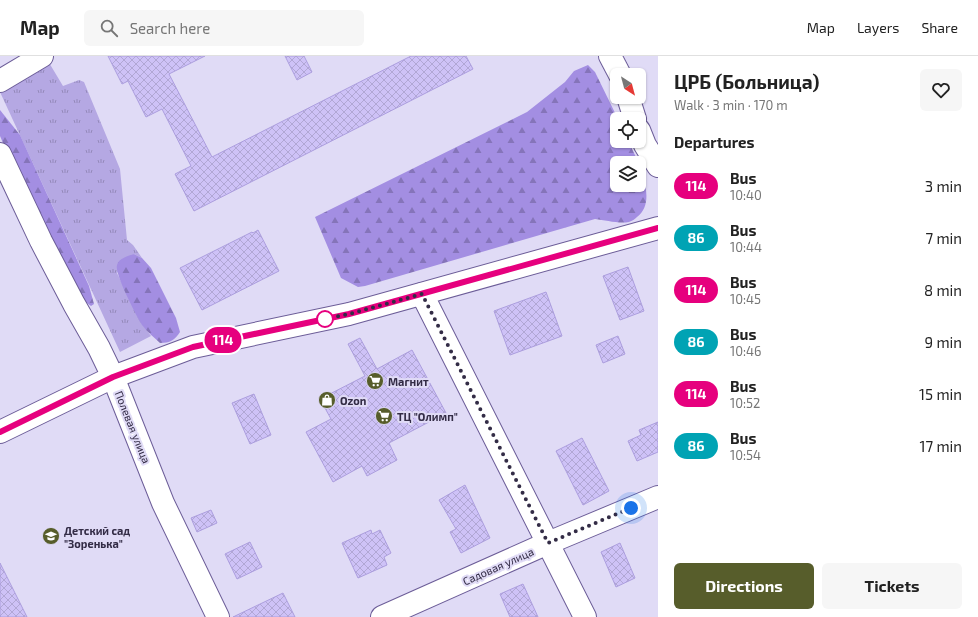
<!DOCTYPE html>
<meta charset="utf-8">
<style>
body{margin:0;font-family:"Exo 2",sans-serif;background:#f6f6f6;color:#222;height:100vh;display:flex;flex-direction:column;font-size:15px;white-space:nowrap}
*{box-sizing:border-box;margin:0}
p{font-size:13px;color:#767676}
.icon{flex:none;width:22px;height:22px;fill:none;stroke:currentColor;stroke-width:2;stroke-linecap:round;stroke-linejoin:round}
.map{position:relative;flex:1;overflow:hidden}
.drawer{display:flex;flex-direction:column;background:#fff;width:320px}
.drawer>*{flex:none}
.badge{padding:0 8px;border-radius:13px;font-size:14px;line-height:26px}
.needle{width:26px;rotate:144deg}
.tools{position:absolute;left:610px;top:12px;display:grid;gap:8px}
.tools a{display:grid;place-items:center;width:36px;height:36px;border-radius:6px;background:#fff;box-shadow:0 1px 3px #0004;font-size:20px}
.you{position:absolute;width:20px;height:20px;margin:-10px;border:3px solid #fff;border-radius:50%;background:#1a73e8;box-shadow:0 0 0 6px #1a73e833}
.map>.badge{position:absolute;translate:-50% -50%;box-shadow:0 0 0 2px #fff}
h2{padding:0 16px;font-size:15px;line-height:36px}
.round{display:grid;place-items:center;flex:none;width:42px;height:42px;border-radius:6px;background:#f6f6f6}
.overview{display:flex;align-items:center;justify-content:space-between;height:68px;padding:0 16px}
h1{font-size:19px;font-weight:700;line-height:30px}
.button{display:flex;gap:8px;margin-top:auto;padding:8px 16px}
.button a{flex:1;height:46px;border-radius:6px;background:#575d2b;color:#fff;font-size:16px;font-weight:700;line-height:46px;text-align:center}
.button a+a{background:#f6f6f6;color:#222}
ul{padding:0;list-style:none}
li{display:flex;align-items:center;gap:12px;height:52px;padding:0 16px}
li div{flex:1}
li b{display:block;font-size:15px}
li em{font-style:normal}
li .badge{min-width:44px;font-weight:700;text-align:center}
header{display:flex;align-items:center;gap:24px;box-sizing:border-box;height:56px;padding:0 20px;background:#fff;border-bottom:1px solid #e0e0e0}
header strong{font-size:19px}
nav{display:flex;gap:22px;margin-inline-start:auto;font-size:14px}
.search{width:280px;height:36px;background:#f6f6f6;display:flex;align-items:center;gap:10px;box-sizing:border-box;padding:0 14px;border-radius:6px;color:#767676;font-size:15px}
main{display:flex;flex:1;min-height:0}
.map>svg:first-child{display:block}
</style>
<header>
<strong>Map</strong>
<div class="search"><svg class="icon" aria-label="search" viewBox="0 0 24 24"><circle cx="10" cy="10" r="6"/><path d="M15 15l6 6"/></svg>Search here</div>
<nav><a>Map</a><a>Layers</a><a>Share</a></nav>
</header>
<main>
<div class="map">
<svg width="658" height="561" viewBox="0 0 658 561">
<defs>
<pattern id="grass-tufts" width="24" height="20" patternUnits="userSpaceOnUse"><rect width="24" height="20" fill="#b5a8e3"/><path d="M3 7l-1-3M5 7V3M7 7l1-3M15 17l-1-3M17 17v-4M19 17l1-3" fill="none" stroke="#9489ba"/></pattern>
<pattern id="forest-firs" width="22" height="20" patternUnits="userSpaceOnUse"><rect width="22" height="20" fill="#a38ee2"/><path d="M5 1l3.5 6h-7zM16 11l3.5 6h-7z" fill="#8574b9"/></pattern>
<pattern id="building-cross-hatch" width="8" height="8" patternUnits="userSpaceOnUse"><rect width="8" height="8" fill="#cec2f7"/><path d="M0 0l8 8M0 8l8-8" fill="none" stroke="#b1a7d5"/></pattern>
</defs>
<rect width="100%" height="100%" fill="#e0dbf6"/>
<polygon fill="url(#grass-tufts)" points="48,5 63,30 79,24 84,26 120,113 127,184 133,189 142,202 134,198 117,217 142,268 151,280 120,296 0,36"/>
<g fill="url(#forest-firs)" fill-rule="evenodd">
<path d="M588 9 595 16 618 63 617 85H628C639 106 658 146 637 161 635 163 632 165 629 166 619 168 605 164 595 163L365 230 358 231 341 222 315 161 527 56 565 26 574 15ZM617 107H639V129H617Z"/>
<polygon points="0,54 20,79 89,230 94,248 91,250 80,242 24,136 0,80"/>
<path d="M134 198 142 202 151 212 176 262 180 276C175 284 170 287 160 287 154 281 147 276 142 269 137 261 114 217 117 209 119 202 128 200 134 198Z"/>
</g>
<g fill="url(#building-cross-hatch)" stroke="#ac9ede">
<polygon points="108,0 205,0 169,18 212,101 411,0 466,0 473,13 194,155 175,118 191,110 162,53 146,61 128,25 122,28"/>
<polygon points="285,0 304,0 312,16 297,24"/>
<polygon points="258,174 279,215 202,254 180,212 252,176 253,177"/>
<polygon points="628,211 644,255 620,264 603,220"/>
<polygon points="546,236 562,280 510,299 494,255"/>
<polygon points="618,280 625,298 603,307 596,289"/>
<polygon points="360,282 377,313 412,294 446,357 389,387 397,404 367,420 362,410 333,426 306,376 331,363 320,343 365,320 348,288"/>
<polygon points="254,338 271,379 250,388 232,347"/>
<polygon points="658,366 658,396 637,405 628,385 641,379 639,374"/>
<polygon points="582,382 609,435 583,449 556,395"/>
<polygon points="465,429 490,482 461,497 450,476 456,473 439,444"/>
<polygon points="211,454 217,467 197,476 191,462"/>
<polygon points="371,474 372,478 380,474 391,497 384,501 387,509 358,522 342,487"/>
<polygon points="250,486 262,511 237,523 225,498"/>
<polygon points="620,487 635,522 616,531 601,496"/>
<polygon points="0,507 27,561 0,561"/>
<polygon points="523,528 538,561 510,561 500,538"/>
<polygon points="283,537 295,561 233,561"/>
</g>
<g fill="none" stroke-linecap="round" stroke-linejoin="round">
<g stroke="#6c5d98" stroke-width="24">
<g id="minor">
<polyline points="610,0 620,19"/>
<polyline points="0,25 42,0"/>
<polyline points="628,41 635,63"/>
<polyline points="639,74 645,89 658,110"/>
<polyline points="0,98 41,185 74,248 99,292 113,321 163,447 218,561"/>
<polyline points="422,238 585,561"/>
<polyline points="0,376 113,321 193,291 349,258 658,172"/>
<polyline points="382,561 548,487 658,441"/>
</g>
</g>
<use href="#minor" stroke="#fff" stroke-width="22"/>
</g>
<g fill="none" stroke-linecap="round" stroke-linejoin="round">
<g stroke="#fff" stroke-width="9">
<polyline id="line" points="0,376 113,321 193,291 349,258 658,172"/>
</g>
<use href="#line" stroke="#e6007e" stroke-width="6"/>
<polyline stroke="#332c46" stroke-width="4" stroke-dasharray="0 7.2" points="325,263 321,264 349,258 422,238 548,487 631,452"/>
</g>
<defs>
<g id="supermarket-disc" transform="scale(0.9)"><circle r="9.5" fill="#575d2b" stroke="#e0dbf6"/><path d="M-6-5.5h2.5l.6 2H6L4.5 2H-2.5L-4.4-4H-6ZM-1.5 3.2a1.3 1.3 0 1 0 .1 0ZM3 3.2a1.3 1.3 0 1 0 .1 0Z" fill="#fff"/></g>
<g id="shop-disc" transform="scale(0.9)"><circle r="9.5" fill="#575d2b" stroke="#e0dbf6"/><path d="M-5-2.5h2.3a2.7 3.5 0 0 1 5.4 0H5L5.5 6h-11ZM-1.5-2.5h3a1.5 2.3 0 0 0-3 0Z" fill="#fff"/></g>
<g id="school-disc" transform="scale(0.9)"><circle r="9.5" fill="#575d2b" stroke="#e0dbf6"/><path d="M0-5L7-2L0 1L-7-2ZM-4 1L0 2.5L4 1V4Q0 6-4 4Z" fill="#fff"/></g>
</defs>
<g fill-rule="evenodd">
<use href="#supermarket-disc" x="375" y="325"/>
<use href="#shop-disc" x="327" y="344"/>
<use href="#supermarket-disc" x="384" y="360"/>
<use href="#school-disc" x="51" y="480"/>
</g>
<circle fill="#fff" stroke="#e6007e" stroke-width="2" cx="325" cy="263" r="8"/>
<g text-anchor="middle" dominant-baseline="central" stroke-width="4" stroke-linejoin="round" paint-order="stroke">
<g font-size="11" font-weight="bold" fill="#332c46" stroke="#e0dbf6" text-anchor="start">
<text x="388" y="325">Магнит</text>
<text x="340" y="344">Ozon</text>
<text x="397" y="360">ТЦ "Олимп"</text>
<text x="64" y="474">Детский сад<tspan x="64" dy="13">"Зоренька"</tspan></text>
</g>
<g font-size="11" fill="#332c46" stroke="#e0dbf6">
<text transform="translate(133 371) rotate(68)">Полевая улица</text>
<text transform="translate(498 510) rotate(-24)">Садовая улица</text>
</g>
</g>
</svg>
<div class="tools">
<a><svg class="needle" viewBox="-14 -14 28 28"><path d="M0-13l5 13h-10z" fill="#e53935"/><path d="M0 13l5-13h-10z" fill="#767676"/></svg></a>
<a><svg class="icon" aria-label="locate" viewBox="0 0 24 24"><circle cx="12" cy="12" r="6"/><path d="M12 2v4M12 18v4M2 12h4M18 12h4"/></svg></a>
<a><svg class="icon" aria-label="layers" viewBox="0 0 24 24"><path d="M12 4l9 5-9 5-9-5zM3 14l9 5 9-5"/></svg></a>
</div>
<div class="you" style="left:631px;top:452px"></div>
<b class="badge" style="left:223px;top:284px;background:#e6007e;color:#fff">114</b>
</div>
<section class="drawer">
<div class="overview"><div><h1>ЦРБ (Больница)</h1><p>Walk · 3 min · 170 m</p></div><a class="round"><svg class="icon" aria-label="heart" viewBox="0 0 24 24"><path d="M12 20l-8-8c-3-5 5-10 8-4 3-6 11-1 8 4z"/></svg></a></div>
<h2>Departures</h2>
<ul>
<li><span class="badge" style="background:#e6007e;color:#fff">114</span><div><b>Bus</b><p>10:40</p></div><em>3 min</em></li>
<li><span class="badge" style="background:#00a3b4;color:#fff">86</span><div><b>Bus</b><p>10:44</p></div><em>7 min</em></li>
<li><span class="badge" style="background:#e6007e;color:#fff">114</span><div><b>Bus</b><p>10:45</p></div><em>8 min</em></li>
<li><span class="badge" style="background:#00a3b4;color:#fff">86</span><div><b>Bus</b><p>10:46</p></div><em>9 min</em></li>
<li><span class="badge" style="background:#e6007e;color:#fff">114</span><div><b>Bus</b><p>10:52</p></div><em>15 min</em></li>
<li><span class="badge" style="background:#00a3b4;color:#fff">86</span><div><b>Bus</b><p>10:54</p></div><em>17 min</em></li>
</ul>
<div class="button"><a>Directions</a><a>Tickets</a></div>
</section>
</main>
